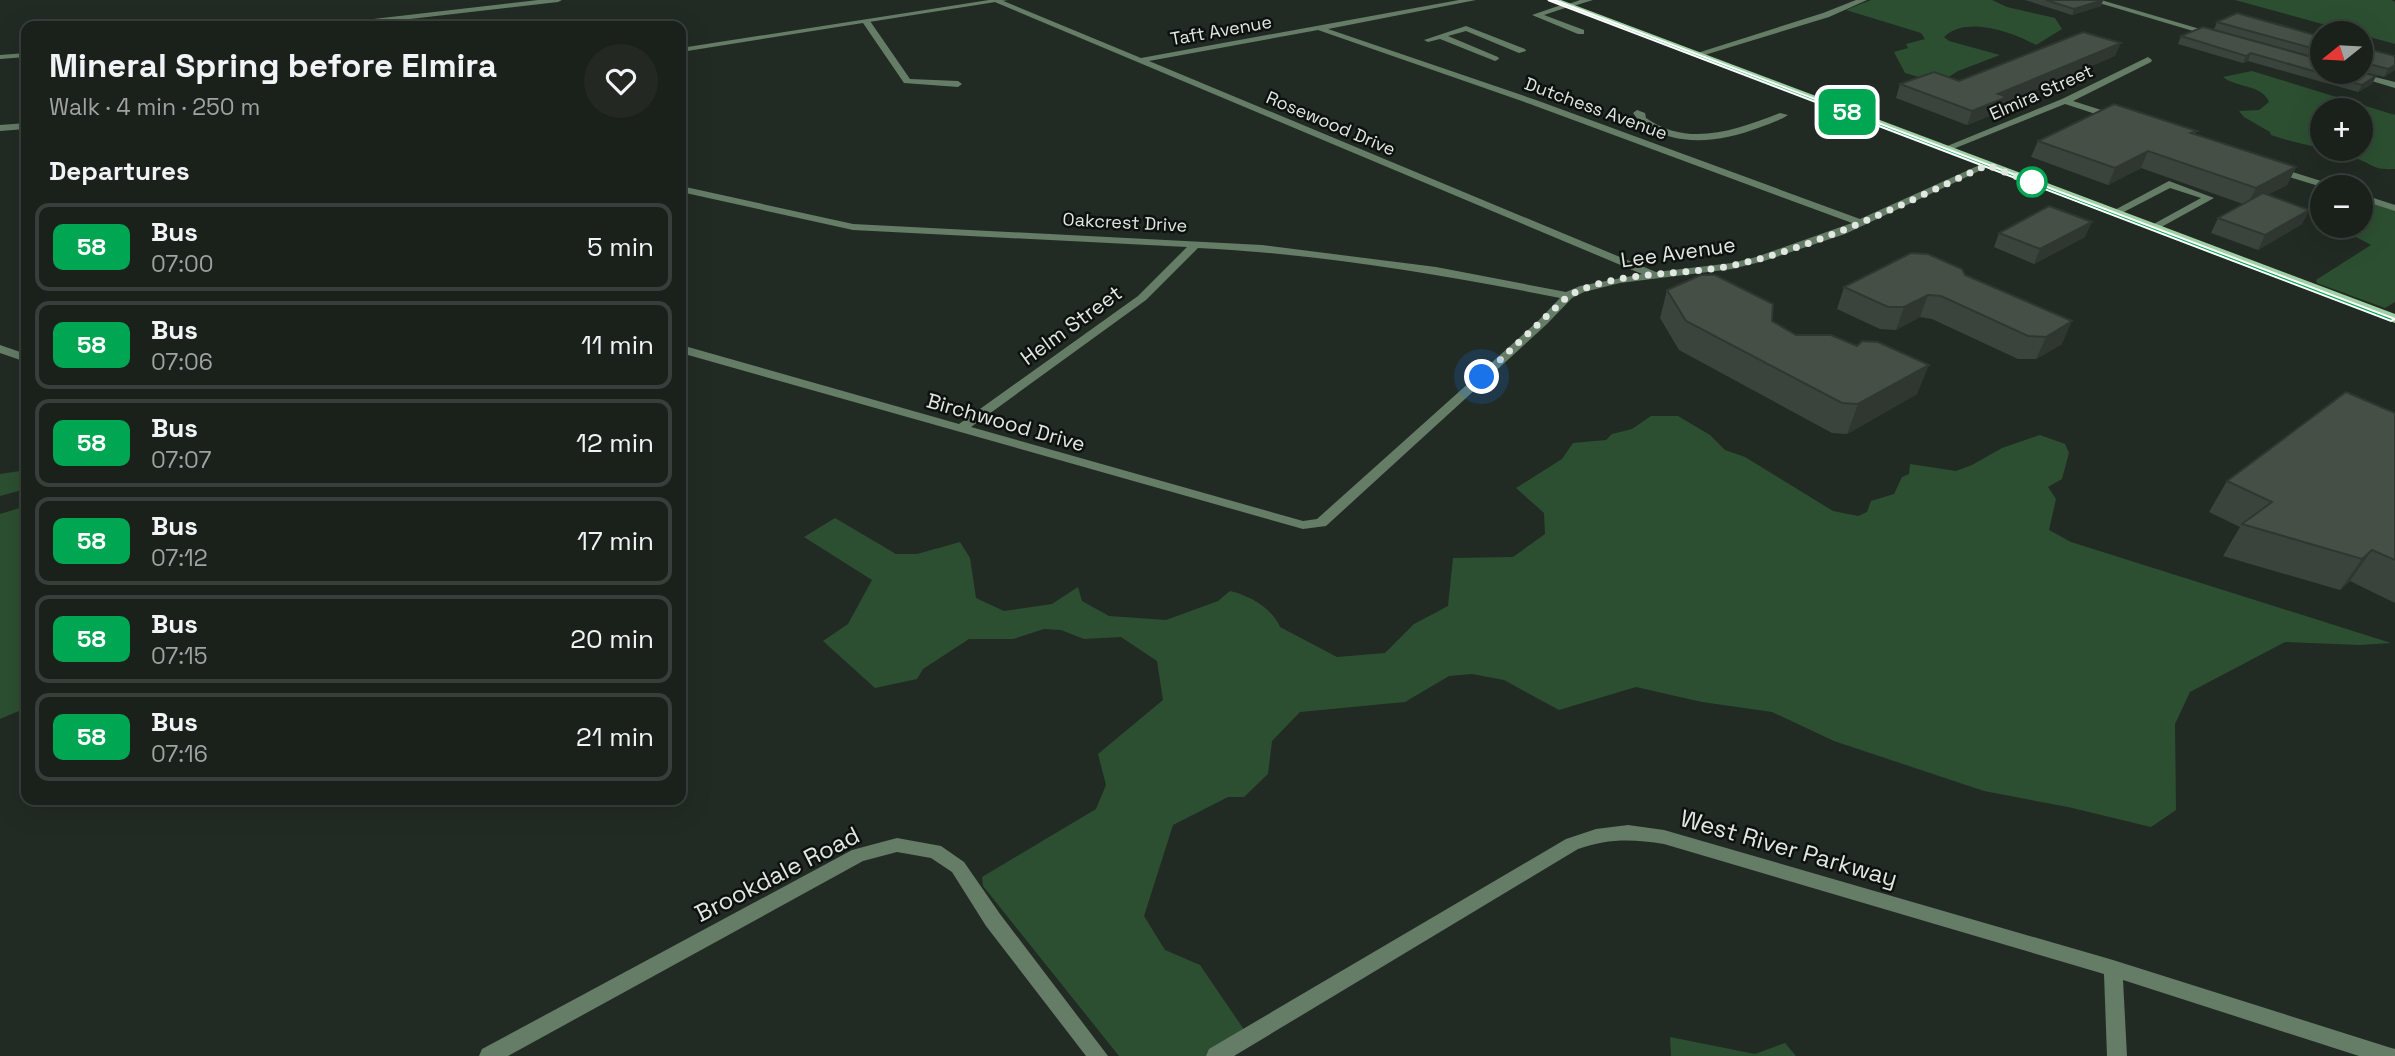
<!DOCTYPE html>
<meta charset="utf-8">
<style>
body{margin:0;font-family:"Space Grotesk",sans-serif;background:#232823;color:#f1f3f6;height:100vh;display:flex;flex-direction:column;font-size:26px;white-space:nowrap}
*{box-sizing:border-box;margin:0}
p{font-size:23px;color:#9fa3a2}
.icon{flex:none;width:38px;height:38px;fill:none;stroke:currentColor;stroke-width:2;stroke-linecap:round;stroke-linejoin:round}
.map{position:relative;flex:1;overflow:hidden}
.drawer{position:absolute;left:21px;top:21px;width:665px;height:784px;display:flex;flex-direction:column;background:#1a201a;border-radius:14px;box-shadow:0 7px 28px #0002,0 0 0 2px #383e39}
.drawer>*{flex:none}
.badge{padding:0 14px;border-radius:10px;font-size:24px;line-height:46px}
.needle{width:46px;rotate:252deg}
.buttons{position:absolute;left:2310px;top:21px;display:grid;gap:14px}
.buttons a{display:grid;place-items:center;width:63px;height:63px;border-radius:50%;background:#1a201a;box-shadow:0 7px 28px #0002,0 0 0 2px #383e39;font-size:35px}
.you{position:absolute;width:35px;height:35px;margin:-18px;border:5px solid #fff;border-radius:50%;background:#1a73e8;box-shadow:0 0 0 10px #1a73e833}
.map>.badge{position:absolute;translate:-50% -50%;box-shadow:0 0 0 4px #fff}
h2{padding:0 28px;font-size:26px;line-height:63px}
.round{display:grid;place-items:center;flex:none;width:74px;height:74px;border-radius:37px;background:#232823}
.head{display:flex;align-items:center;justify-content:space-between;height:119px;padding:0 28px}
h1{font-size:33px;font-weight:600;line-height:52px}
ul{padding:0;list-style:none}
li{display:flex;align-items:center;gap:21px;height:88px;margin:0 14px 10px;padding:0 14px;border:4px solid #383e39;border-radius:14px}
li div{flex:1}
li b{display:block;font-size:26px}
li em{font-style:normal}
li .badge{min-width:77px;font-weight:700;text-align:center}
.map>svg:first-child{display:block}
</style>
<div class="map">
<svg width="2395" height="1056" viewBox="0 0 2395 1056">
<rect width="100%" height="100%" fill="#222b23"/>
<g fill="#2c4f31" fill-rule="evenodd">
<path d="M1871 0H1992L2007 7 2055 18 2062 29 2036 45C2013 32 1965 15 1944 37L1949 41 2000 55 1958 71 1939 83 1905 73 1894 52 1908 48 1906 44 1925 39 1921 33 1846 10Z"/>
<polygon points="2235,0 2391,0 2395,2 2395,44"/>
<path d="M2252 71 2395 115V169C2373 170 2376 166 2358 159 2330 148 2299 145 2271 135L2270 132 2244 117 2239 111 2259 110 2269 102C2262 84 2236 88 2223 77ZM2322 110H2361V149H2322Z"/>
<polygon points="2361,200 2395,209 2395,302 2385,308 2317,283 2316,280 2371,245 2347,232 2369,219 2361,207"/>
<path d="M1651 416H1678L1710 435 1725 450 1745 457 1833 511 1858 516 1867 512 1871 501 1894 494 1902 477 1909 474 1910 464 1956 471 1972 465 2002 448 2040 435 2065 444 2069 453 2062 479 2048 487 2056 499 2049 530 2071 542 2391 643 2360 645 2285 642 2190 692 2175 724 2176 810 2151 827 2068 807 1984 791 1834 741 1772 712 1702 702 1636 687 1559 710 1504 680 1472 674 1449 676 1405 702 1300 712 1272 741 1268 774 1244 797H1228L1173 825 1144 916 1165 950 1200 965 1247 1034 1222 1056H1119L983 886 982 877 1096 809 1106 785 1098 754 1163 700 1157 661 1121 637 1084 639 1061 630 1044 629 1013 639H969L923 669 917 679 875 688 823 641 848 624 872 580 804 537 835 518 896 554H917L960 542 970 558 976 598 1004 611 1052 604 1078 587 1082 601 1109 616 1166 620 1218 601 1230 591C1250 596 1271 607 1280 627L1337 657 1385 653 1414 624 1448 606 1453 558 1513 557 1545 534 1544 513 1516 488 1562 459 1573 443 1606 440 1612 434 1632 429Z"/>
<polygon points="26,470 26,489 0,496 0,474"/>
<polygon points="26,506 26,708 0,719 0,514"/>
<polygon points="1670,1037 1755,1054 1785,1043 1796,1056 1671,1056"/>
</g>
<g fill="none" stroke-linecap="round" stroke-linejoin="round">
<g fill="#657c67" fill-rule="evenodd">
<polygon points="1564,4 1571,6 1544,15 1584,30 1584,34 1578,34 1532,15"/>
<polygon points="1466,26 1525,49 1526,51 1519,53 1466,31 1448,36 1498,57 1499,59 1495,61 1440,39 1428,42 1424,40"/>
<path d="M1637 110 1645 113 1646 118C1689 148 1735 130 1780 113L1788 115C1779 121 1768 124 1758 128 1721 142 1678 148 1643 124 1638 120 1636 117 1633 113Z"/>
<polygon points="2169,181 2214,198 2154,231 2149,228 2150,226 2201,198 2170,188 2118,215 2109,213"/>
</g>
<g fill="#657c67" fill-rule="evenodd">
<polygon points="538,0 562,0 558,2 349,26 326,26 330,24"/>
<path d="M990 0H1001L1141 58 1459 0H1476L1328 29 1536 100 1860 219 1984 163 1992 165 1845 234 1764 261 1732 269 1620 283 1584 292 1572 298 1547 324 1326 526 1303 529 681 353V345L959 424 1138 296 1187 247 853 230 681 192V186L853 224 1262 245 1436 267 1566 292 1580 286 1642 274ZM1318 30 1530 104 1852 223 1756 257 1732 263 1656 272 1149 61ZM1198 248C1320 254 1440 274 1560 298L1539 320 1317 519 1303 521 971 427 1146 300Z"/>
<polygon points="1580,0 1593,0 1567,8 1563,6"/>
<polygon points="1856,0 1867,0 1829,17 1698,57 1691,55 1823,13"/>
<polygon points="2089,0 2101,0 2217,34 2210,36"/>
<polygon points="864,21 870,21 910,79 958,81 962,84 958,87 904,83 863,23"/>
<polygon points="26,53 26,57 0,59 0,55"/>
<polygon points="2148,57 2152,60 2151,62 2073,101 2117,115 2117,119 2111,119 2065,104 1948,151 1940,149 2062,99"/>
<polygon points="2342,72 2355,72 2395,82 2395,88"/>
<polygon points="2276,167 2334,185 2336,187 2322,187 2273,172 2271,170"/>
<polygon points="2361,194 2395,205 2395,211 2361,200"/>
<polygon points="0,345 26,354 26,362 0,353"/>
<path d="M1628 825 1664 830 2113 960 2388 1047 2395 1049V1056H2359L2123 980 2127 1056H2107L2104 974 1664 844C1634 839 1608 838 1578 849L1234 1056H1206L1209 1049 1566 839 1596 829Z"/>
<polygon points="897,838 941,846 964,862 1000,914 1108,1056 1086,1056 986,926 952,872 931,858 897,852 863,861 508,1056 479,1056 482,1049 852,850"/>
</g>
<g fill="#657c67" fill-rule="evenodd">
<polygon points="989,0 1008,0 681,52 681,48"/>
<polygon points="26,123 26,129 0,131 0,125"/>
</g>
<polygon fill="#a0d1a5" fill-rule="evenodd" points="1547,0 1561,0 2395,314 2395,323"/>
</g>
<g fill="#3b443c">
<polygon points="2025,0 2103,0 2101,6 2072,15"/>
<polygon points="2217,22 2322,37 2322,59 2214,29"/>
<polygon points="2181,36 2376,76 2372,84 2358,92 2248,61 2243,63 2178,44"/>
<polygon points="2361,47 2395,70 2384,77 2361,71"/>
<polygon points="2115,56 2005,102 2002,111 1967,125 1896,98 1900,84 1959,81"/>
<polygon points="2197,131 2195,134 2296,167 2287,185 2267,195 2309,210 2302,224 2258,250 2211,233 2218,218 2243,204 2141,168 2108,185 2031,157 2038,141"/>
<polygon points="1999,233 2085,237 2034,264 1994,247"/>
<polygon points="1965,275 2062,344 2036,359 2018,359 1932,319 1920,317 1896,330 1880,329 1837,309 1844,287"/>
<polygon points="1667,290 1772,321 1796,335 1917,394 1847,434 1832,433 1679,350 1660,318"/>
<polygon points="2395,413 2395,603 2350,581 2340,590 2223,556 2240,527 2209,512 2227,481"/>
</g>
<g fill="#303731">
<polygon points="2103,0 2101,6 2072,15 2074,9"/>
<polygon points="2121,43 2115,56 2005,102 2002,111 1967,125 1972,111 1998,94"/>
<polygon points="2251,53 2248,61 2243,63 2246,56"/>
<polygon points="2395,65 2395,70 2384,77 2388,69"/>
<polygon points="2376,76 2372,84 2358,92 2362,85"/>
<polygon points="2148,151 2141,168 2108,185 2115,168"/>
<polygon points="2296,167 2287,185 2247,205 2256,188"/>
<polygon points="2309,210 2302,224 2258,250 2265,235"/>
<polygon points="2092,222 2085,237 2034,264 2040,249"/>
<polygon points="1928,295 1920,317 1896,330 1904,307"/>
<polygon points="2072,321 2062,344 2036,359 2046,337"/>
<polygon points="1929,365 1917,394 1847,434 1858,404"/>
<polygon points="2372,550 2350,581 2340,590 2362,559"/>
</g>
<g fill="#454f46" stroke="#303731" stroke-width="2">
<polygon points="2046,0 2103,0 2074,9"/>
<polygon points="2237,13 2322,37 2322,51 2217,22"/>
<polygon points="2203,27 2322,60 2322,72 2360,72 2376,76 2362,85 2251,53 2246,56 2181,36"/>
<polygon points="2083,32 2121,43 1998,94 2007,97 1972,111 1900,84 1934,72 1959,81"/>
<polygon points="2361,47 2395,56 2395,65 2388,69 2361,62"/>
<polygon points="2114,104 2197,131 2191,133 2296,167 2256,188 2148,151 2115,168 2038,141"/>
<polygon points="2263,193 2309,210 2265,235 2218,218"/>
<polygon points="2049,206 2092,222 2040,249 1999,233"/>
<polygon points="1911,253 1928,254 1962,269 1965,275 2072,321 2046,337 2028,336 1941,296 1928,295 1904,307 1888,307 1844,287"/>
<polygon points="1701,275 1715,275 1773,304 1772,321 1796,335 1831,335 1857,346 1862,341 1878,342 1929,365 1858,404 1842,403 1686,321 1667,290"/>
<polygon points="2346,392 2395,413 2395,560 2372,550 2362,559 2242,524 2272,502 2227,481"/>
</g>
<polygon fill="#00a651" stroke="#fff" stroke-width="2" points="1548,0 1554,0 2395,319 2391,321"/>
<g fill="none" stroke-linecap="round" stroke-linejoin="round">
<path stroke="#e1e7e1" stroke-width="7" stroke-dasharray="0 12.6" d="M1482 377 1568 296C1618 269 1680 277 1735 265 1823 245 1905 203 1987 165L2038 185 2032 182"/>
</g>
<circle fill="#fff" stroke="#00a651" stroke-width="3.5" cx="2032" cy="182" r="14"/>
<g text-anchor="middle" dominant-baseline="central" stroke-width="5" stroke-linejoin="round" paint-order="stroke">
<g font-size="18" fill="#e1e7e1" stroke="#0e120e">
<text transform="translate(1221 30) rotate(-10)">Taft Avenue</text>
<text transform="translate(2041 92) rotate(-24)">Elmira Street</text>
<text transform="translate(1596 108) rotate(20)">Dutchess Avenue</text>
<text transform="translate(1331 123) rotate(23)">Rosewood Drive</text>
<text transform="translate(1125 222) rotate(3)">Oakcrest Drive</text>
</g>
<g font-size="21" fill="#e1e7e1" stroke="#0e120e">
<text transform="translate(1678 252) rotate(-8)">Lee Avenue</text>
<text transform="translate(1071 325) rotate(-36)">Helm Street</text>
<text transform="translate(1006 422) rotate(16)">Birchwood Drive</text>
</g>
<g font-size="24" fill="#e1e7e1" stroke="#0e120e">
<text transform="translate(1789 848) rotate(16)">West River Parkway</text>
<text transform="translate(777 874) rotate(-27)">Brookdale Road</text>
</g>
</g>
</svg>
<div class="buttons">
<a><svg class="needle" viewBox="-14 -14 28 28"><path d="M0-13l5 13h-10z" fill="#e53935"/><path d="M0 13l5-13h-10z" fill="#9fa3a2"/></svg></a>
<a>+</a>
<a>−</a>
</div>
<div class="you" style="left:1482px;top:377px"></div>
<b class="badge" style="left:1847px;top:112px;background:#00a651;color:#fff">58</b>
<section class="drawer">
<div class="head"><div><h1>Mineral Spring before Elmira</h1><p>Walk · 4 min · 250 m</p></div><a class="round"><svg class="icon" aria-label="heart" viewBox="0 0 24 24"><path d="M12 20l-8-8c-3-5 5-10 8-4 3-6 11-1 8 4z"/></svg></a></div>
<h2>Departures</h2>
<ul>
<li><span class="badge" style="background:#00a651;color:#fff">58</span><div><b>Bus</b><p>07:00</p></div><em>5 min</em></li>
<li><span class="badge" style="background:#00a651;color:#fff">58</span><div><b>Bus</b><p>07:06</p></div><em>11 min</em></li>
<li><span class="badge" style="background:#00a651;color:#fff">58</span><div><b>Bus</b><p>07:07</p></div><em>12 min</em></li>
<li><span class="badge" style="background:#00a651;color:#fff">58</span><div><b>Bus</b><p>07:12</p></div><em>17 min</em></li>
<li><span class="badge" style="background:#00a651;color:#fff">58</span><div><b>Bus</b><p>07:15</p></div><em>20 min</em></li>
<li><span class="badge" style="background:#00a651;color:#fff">58</span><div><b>Bus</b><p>07:16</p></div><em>21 min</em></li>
</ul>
</section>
</div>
